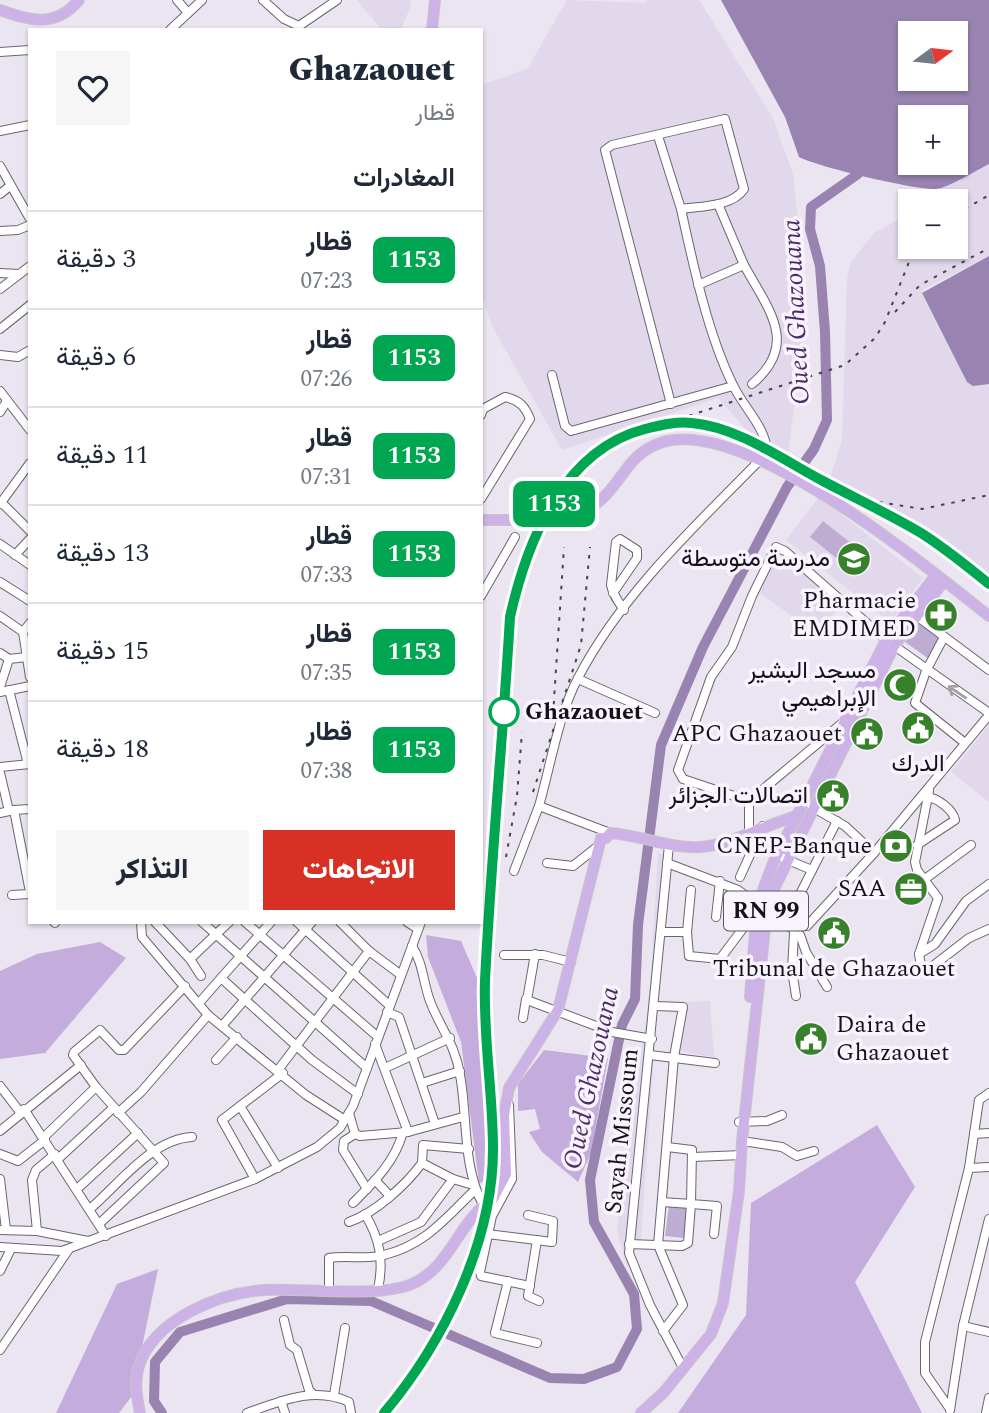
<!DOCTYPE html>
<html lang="ar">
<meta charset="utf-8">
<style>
body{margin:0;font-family:Spectral,Vazirmatn,serif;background:#f6f6f7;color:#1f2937;direction:rtl;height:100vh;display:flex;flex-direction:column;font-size:26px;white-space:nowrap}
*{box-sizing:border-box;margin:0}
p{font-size:23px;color:#747a83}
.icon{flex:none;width:38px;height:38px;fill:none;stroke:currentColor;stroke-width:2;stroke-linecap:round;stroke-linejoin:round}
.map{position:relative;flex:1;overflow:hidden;direction:ltr}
.drawer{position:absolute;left:28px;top:28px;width:455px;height:896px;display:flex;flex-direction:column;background:#fff;border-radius:0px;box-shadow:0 2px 5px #0004;direction:rtl}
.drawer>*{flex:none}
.badge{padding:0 14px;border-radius:10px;font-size:24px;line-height:46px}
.needle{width:46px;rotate:75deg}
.tools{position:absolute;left:898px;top:21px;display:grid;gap:14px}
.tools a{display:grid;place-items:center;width:70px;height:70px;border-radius:0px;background:#fff;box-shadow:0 2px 5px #0004;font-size:35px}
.map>.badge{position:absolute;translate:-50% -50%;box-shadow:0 0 0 4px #fff}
h2{padding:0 28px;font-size:26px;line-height:63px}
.round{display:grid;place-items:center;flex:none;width:74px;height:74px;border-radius:0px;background:#f6f6f7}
.overview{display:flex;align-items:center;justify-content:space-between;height:119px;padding:0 28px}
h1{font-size:33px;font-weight:800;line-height:52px}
.button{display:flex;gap:14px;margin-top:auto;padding:14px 28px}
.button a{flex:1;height:80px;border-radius:0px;background:#d93025;color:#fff;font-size:28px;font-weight:800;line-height:80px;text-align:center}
.button a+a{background:#f6f6f7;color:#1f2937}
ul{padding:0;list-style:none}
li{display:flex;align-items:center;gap:21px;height:98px;padding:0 28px;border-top:2px solid #e0e1e3}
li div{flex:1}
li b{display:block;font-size:26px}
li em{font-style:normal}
li .badge{min-width:77px;font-weight:700;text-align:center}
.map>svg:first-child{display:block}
</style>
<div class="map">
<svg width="989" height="1413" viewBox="0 0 989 1413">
<rect width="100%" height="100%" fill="#ebe5f2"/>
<g fill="#e1d8ec">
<polygon points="357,0 410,0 411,5 401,30 382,30"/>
<polygon points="567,0 645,3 648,0 699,0 773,118 793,174 801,249 802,338 788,457 756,441 718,398 562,450 492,326 481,293 481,85 527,69"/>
<polygon points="989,164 989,256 924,289 922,295 969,384 989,384 989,587 938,547 828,484 842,440 847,279 851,262 874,233 910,213 910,247 956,247 956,201 933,201 941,197 937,189"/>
<polygon points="819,497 923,578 890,623 786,540"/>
<polygon points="778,549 842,603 818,635 757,591"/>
<polygon points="989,725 989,802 951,772"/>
<polygon points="658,853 668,857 641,1239 627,1268 617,1229 650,988"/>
<polygon points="710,1001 714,1057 678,1051 682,1002"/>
</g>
<g fill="#beacd2">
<polygon points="823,521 852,544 839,560 810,537"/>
<polygon points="918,623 940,637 929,659 905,642"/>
<polygon points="669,1205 689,1208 685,1238 665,1236"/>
</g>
<g fill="#c4addd">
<polygon points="426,935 461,941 477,978 492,1125 487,1181 479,1183 461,1042 428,957"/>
<polygon points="100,942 126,958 45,1053 0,1059 0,971 37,954"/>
<polygon points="544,1050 608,1058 591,1153 578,1182 542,1152 529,1132 540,1129 535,1109 518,1111 518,1084"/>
<polygon points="877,1125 915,1187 855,1282 922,1413 678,1413 746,1315 751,1203"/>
<polygon points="158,1269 132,1396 119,1413 56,1413 117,1284"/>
</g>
<g fill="#9983b0" fill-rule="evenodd">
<path d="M721 0H989V164C977 170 948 188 936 189 915 190 818 167 799 157L785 117ZM910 33H956V79H910ZM910 117H956V163H910Z"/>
<polygon points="989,256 989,384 973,386 967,382 922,293"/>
</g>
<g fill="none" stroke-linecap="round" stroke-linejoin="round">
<polyline stroke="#9983b0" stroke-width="10" points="162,1413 154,1401 155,1362 180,1332 287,1299 371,1301 550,1378 584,1379 617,1367 637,1329 634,1294 594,1222 590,1180 622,1025 635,999 638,925 661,745 703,647 787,487 814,449 827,420 825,332 820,266 810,229 811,207 858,174"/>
<g stroke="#6b6571" stroke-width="10">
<g id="minor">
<polyline points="177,0 188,13"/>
<polyline points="263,0 284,19 299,26 337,0"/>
<polyline points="170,30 202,0"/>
<polyline points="0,52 30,50"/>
<polyline points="0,131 30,125"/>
<polyline points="658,136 681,209"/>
<polyline points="0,166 30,219"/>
<polyline points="0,194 10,186"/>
<polyline points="0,231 18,230 30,225"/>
<path d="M744 265C768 309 800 344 752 384"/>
<polyline points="0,273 19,274"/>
<polyline points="698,285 744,265 718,204"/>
<polyline points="0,289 30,266"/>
<polyline points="0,329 30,305"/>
<polyline points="0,355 18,357 30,350"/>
<polyline points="552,375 565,426 571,431 733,386"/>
<polyline points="0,391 30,430"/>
<path d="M671 404 605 150 612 145 725 119 744 189C732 207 701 206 681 209 693 264 708 335 733 385 743 407 766 427 767 452L761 461"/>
<polyline points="0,412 7,401"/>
<path d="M481 415 483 409 505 397C519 400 525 406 530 419L481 499"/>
<polyline points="1,502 30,531"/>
<polyline points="0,504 30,463"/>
<polyline points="0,544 30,565"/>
<polyline points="15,555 30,539"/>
<polyline points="0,582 30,601"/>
<path d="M613 593 637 558V550L620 539 616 542 611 585C613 595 618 601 624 610"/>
<polyline points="481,596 515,537"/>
<polyline points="914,614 989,670"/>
<polyline points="0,616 23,632 30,623"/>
<polyline points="23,632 30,677"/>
<polyline points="944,637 926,671 915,703 965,743"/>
<polyline points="0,653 9,659 27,657"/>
<polyline points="578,679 655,713"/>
<polyline points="0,687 9,659"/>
<polyline points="9,690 28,764"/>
<polyline points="0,692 30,686"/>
<polyline points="0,767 30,764"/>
<polyline points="0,773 9,811"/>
<polyline points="929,791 915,862 917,870 938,898 919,954 921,966 929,969 969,938 989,929"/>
<polyline points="749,801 683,779 678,770 711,677 732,647 752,596 776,547 785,551 886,640 989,713"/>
<polyline points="812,807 845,826 874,853"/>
<polyline points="30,809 14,810 30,892"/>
<polyline points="0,813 14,810"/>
<polyline points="749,831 749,801 841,724"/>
<path d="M610 833 539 806C551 764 558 716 578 678 621 595 695 526 759 461"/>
<polyline points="669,845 629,1253 650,1305 682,1366"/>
<path d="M917 845 955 820C953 810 938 798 927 797"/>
<polyline points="783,858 812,870"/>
<polyline points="547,863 573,866 597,847"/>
<polyline points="667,863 738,890 791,928"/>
<polyline points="514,871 539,806"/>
<polyline points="740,877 763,826"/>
<polyline points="925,879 971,845"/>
<polyline points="12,895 30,894"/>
<polyline points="764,900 798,919"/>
<polyline points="797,900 837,821"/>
<polyline points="716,917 720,881"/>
<polyline points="54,922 55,923"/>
<polyline points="141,922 142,937 208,1015 306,1095 345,1120"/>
<polyline points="155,922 190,959 229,922"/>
<polyline points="202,922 367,1068"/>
<polyline points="245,922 378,1037"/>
<polyline points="271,922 221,978 312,1060 358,1094"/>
<polyline points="297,922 389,1005"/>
<polyline points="340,922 369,951 401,975"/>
<polyline points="407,922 418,929"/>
<polyline points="807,926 874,853 989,715"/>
<polyline points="661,932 687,932 691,890"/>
<polyline points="687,932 689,956 720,959 756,911"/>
<polyline points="794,933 792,970 796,996"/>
<polyline points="800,935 806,952 827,987"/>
<path d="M412 946C423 963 423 982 430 1001 440 1028 455 1043 460 1075 468 1118 462 1165 483 1205"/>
<polyline points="535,954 527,1000 612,1032 652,1039"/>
<polyline points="919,954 935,944 966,901 989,884"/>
<polyline points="504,955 543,955 571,962"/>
<polyline points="190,959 201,976"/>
<polyline points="199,1003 221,978"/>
<polyline points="655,1006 683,1007 674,1057 658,1245 683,1305 663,1331"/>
<polyline points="387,1012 399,1017 435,1124"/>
<polyline points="523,1018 526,999"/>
<polyline points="222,1026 312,922"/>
<polyline points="375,1044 408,1132"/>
<polyline points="650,1055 715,1063"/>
<polyline points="216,1060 237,1037"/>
<polyline points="385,1068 450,1038"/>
<polyline points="278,1070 369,951"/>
<polyline points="422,1083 460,1071"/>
<polyline points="0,1086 20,1112"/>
<polyline points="96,1087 164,1163 99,1224"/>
<polyline points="509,1105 512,1179 492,1216 480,1272 481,1276 530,1286"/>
<polyline points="240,1106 278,1168"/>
<polyline points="24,1109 106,1236"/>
<polyline points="118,1113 141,1092 208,1015"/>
<polyline points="349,1113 355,1134 360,1136 408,1132 463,1117"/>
<polyline points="739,1122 767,1121 782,1115"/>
<polyline points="0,1131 81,1065"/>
<polyline points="355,1134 344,1141 343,1150 367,1189"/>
<polyline points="974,1134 989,1133"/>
<polyline points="43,1138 96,1087 73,1055 74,1052 100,1030 119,1050 124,1050 185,986"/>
<polyline points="742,1141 782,1147 797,1156 814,1151"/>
<polyline points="667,1147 692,1150 691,1204 717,1206 714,1234"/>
<polyline points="0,1154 18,1161 45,1140"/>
<polyline points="693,1157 742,1155"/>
<polyline points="58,1159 113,1108"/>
<polyline points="422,1163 423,1145 469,1149"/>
<polyline points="969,1168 989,1167"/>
<polyline points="0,1179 6,1230"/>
<polyline points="255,1179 222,1120 283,1073"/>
<polyline points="375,1180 389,1195"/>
<polyline points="77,1189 138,1133"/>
<path d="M353 1203C374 1182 395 1162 403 1132"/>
<path d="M90 1209C119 1184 152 1139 192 1137"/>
<path d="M365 1214C380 1239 384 1261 378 1289"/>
<path d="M349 1222C375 1213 406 1185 422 1163L453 1179 473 1185"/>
<polyline points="0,1230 37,1231 88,1241"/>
<polyline points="37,1231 32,1180 36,1170 55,1154"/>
<polyline points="487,1234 552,1242 553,1221 528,1215"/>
<polyline points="537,1240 528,1296 539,1301"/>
<polyline points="378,1241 421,1222 453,1179"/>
<polyline points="629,1244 682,1246 688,1243 691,1204 662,1202"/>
<polyline points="0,1247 62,1251 255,1179 317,1147 340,1128 353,1106 421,922"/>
<polyline points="0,1271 11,1249"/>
<polyline points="508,1281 495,1333 537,1343"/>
<path d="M329 1289V1258C347 1255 367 1260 384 1255 427 1244 445 1218 475 1190"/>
<polyline points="284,1320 290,1345 297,1350 309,1390 313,1394"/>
<polyline points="963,1326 989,1332"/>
<polyline points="0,1350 69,1249"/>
<polyline points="334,1395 345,1328"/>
<polyline points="281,1401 285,1413"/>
<polyline points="950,1409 925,1373 925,1342 969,1168 979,1100 989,1093"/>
<polyline points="950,1410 963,1326 989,1219"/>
<path d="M247 1413C281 1401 314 1386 349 1402L351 1413"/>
<polyline points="986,1413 989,1398"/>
</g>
</g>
<g stroke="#c7c6c7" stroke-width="12">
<g id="major">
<path d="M0 10C30 21 56 28 79 0"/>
<polyline points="432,30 435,0"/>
<path d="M560 518C624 507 614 457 663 442 747 418 924 565 989 616"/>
<polyline points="481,520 513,520"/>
<polyline points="750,997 757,906 773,863 886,640 936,575"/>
<path d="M494 1197 506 1174 504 1115 509 1088 558 1010 601 838H606L610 833C641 835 670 849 701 847 729 845 771 823 799 815"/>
<path d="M140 1413C137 1398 134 1381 139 1366 154 1319 219 1293 264 1290 305 1288 378 1298 412 1284 449 1268 457 1226 487 1203"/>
<polyline points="641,1413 664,1392 711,1334 723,1303 739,1191 742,1141 768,901 894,646 944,581"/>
</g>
</g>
<use href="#minor" stroke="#fff" stroke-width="8"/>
<use href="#major" stroke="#cdb2e8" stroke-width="10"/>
<g stroke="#47444b" stroke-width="2" stroke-dasharray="3.5 7" stroke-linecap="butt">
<polyline points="956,214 989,195"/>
<polyline points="895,312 920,285 989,248"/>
<polyline points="679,419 845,365 875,338 885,322 915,247"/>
<polyline points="879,502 922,509 989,495"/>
<polyline points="553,715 564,547"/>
<polyline points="533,792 581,645 590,547"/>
<polyline points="506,857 517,796 522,732"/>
<path d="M384 1413C443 1345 493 1240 493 1150 493 1095 483 1040 485 986 491 863 502 740 510 617 527 541 563 450 645 429 661 425 677 421 692 423 738 427 783 460 823 481 855 499 889 514 921 533 945 548 967 566 989 584"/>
</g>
<g stroke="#c7c6c7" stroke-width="12" stroke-linecap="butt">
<g id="major-bridge">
<polyline points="513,520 560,518"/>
<polyline points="487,1203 494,1197"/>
</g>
</g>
<use href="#major-bridge" stroke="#cdb2e8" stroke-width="10"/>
</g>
<defs><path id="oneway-shaft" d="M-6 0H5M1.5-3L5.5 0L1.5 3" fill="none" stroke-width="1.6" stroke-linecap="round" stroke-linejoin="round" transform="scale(1.75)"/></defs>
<use stroke="#a1a0a2" href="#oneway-shaft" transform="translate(957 692) rotate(-146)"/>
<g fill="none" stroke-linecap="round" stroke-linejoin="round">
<g stroke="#fff" stroke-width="16">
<path id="line" d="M384 1413C443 1343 493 1242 493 1149 493 1093 483 1037 485 981 491 859 503 738 510 617 527 541 563 450 645 429 661 425 677 421 692 423 738 427 783 460 823 481 855 498 889 514 921 533 945 548 967 566 989 584"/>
</g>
<use href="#line" stroke="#00a651" stroke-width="10"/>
</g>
<defs>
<g id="school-disc" transform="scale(1.75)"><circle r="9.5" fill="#368129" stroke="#f8f3fe"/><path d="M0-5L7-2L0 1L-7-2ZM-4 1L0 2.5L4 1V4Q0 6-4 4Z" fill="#fff"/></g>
<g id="pharmacy-disc" transform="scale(1.75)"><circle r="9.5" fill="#368129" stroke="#f8f3fe"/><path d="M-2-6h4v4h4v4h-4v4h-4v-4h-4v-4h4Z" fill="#fff"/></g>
<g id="mosque-disc" transform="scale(1.75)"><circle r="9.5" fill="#368129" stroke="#f8f3fe"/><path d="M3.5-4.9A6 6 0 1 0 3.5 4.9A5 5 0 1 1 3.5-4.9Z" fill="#fff"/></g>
<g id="civic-disc" transform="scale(1.75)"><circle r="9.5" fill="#368129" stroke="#f8f3fe"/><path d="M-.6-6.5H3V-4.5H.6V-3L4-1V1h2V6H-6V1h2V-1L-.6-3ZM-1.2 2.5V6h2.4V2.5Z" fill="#fff"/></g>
<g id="bank-disc" transform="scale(1.75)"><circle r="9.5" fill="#368129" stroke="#f8f3fe"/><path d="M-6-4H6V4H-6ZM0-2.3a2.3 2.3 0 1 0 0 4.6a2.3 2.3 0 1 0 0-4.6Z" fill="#fff"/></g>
<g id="office-disc" transform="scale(1.75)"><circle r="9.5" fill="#368129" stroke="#f8f3fe"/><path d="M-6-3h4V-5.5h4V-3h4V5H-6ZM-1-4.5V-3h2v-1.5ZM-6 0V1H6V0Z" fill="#fff"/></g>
</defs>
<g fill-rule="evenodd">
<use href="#school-disc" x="854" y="559"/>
<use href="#pharmacy-disc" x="941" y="615"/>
<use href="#mosque-disc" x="900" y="685"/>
<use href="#civic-disc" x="918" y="728"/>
<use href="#civic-disc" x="867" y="734"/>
<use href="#civic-disc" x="833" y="796"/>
<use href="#bank-disc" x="896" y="846"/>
<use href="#office-disc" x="911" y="889"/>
<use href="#civic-disc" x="834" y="933"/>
<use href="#civic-disc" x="811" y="1039"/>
</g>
<circle fill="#fff" stroke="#00a651" stroke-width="3.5" cx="504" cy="712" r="14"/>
<g text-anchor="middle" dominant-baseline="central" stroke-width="7" stroke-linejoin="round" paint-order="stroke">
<rect fill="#f8f3fe" stroke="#58565c" stroke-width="2" x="724" y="891.5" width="84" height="39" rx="5"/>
<g font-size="23" font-weight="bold" fill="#141217">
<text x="766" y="911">RN 99</text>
</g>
<g font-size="24" fill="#141217" stroke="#f8f3fe" text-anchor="end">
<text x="830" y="559">مدرسة متوسطة</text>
<text x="916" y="601">Pharmacie<tspan x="916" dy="28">EMDIMED</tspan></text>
<text x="876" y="671">مسجد البشير<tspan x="876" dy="28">الإبراهيمي</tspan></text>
<text x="842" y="734">APC Ghazaouet</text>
<text x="918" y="764" text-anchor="middle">الدرك</text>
<text x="808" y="796">اتصالات الجزائر</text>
<text x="872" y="846">CNEP-Banque</text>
<text x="886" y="889">SAA</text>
<text x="834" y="969" text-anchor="middle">Tribunal de Ghazaouet</text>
<text x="836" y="1025" text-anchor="start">Daira de<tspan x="836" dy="28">Ghazaouet</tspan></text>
</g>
<g font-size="24" font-weight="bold" fill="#141217" stroke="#f8f3fe" text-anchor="start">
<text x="525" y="712">Ghazaouet</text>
</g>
<g font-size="24" fill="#141217" stroke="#f8f3fe">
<text transform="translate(622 1131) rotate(-84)">Sayah Missoum</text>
</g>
<g font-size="26" font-style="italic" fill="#4c2d67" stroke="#f8f3fe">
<text transform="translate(796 312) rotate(-93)">Oued Ghazouana</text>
<text transform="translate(591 1078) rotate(-78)">Oued Ghazouana</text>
</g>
</g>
</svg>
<div class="tools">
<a><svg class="needle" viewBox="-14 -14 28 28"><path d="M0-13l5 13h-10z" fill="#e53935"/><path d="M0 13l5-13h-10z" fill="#747a83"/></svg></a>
<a>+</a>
<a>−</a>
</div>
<b class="badge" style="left:554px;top:504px;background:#00a651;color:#fff">1153</b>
<section class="drawer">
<div class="overview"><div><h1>Ghazaouet</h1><p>قطار</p></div><a class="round"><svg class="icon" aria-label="heart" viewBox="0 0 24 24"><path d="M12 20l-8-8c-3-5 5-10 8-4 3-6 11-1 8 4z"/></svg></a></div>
<h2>المغادرات</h2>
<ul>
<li><span class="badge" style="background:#00a651;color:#fff">1153</span><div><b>قطار</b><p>07:23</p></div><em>3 دقيقة</em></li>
<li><span class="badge" style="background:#00a651;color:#fff">1153</span><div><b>قطار</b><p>07:26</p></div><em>6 دقيقة</em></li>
<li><span class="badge" style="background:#00a651;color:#fff">1153</span><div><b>قطار</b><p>07:31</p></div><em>11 دقيقة</em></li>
<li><span class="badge" style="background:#00a651;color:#fff">1153</span><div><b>قطار</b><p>07:33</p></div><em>13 دقيقة</em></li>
<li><span class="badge" style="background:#00a651;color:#fff">1153</span><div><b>قطار</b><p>07:35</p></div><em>15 دقيقة</em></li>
<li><span class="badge" style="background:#00a651;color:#fff">1153</span><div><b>قطار</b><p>07:38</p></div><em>18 دقيقة</em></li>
</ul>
<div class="button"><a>الاتجاهات</a><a>التذاكر</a></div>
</section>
</div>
